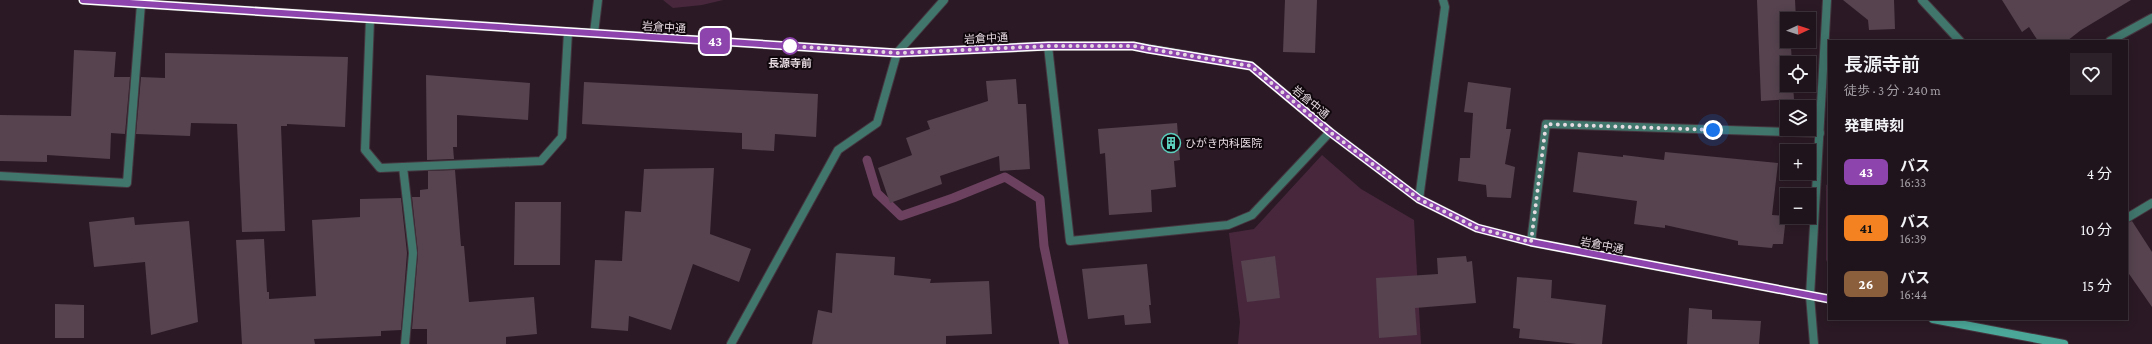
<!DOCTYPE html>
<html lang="ja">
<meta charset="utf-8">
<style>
body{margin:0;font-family:"Crimson Pro","Noto Sans JP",serif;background:#2d2129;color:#f1f3f6;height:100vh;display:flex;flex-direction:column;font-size:15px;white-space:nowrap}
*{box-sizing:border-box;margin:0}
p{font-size:13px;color:#a29ea3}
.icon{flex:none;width:22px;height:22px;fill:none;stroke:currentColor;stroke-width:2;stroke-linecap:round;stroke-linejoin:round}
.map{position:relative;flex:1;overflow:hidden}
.panel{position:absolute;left:1828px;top:40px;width:300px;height:280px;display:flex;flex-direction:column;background:#20141c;border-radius:0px;box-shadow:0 2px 10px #0003,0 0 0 1px #3d333b}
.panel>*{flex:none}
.badge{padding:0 8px;border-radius:6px;font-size:14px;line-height:26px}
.needle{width:26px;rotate:87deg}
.tools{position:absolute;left:1780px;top:12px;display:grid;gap:8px}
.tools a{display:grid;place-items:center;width:36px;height:36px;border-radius:0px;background:#20141c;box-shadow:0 2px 10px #0003,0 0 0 1px #3d333b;font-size:20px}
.you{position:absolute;width:20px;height:20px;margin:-10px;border:3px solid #fff;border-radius:50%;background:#1a73e8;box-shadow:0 0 0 6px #1a73e833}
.map>.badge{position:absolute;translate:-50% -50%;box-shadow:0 0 0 2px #fff}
h2{padding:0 16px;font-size:15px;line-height:36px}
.round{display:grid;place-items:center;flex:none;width:42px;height:42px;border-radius:0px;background:#2d2129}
.headline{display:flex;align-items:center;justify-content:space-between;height:68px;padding:0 16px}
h1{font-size:19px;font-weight:600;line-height:30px}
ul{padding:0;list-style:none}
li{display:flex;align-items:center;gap:12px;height:56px;padding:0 16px}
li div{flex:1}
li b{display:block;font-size:15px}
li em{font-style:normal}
li .badge{min-width:44px;font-weight:700;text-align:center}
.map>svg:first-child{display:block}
</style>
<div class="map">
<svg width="2152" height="344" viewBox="0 0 2152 344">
<rect width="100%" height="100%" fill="#2b1a25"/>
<g fill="#48273d">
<polygon points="663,0 723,0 702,5 673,8"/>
<polygon points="1322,155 1361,189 1414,220 1421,344 1238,344 1240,322 1229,233 1254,229"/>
<polygon points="1829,184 1829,265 1826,260 1826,185"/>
</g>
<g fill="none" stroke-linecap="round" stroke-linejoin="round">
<polyline stroke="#6c415f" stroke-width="9" points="867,160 877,193 901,216 953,198 1005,177 1040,199 1044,246 1064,344"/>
</g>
<g fill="#56434f">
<polygon points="1285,0 1317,0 1315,53 1283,52"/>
<polygon points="1757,0 1795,0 1796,19 1787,19 1787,41 1797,41 1797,47 1791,47 1792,63 1787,63 1787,85 1793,85 1794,99 1761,101"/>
<polygon points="1843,0 1894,0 1895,29 1869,30 1868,20"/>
<polygon points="2002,0 2131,0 2081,30 2067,41 2038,41 2029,27 2022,32"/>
<polygon points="74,50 116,52 114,77 130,77 125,134 111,133 110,159 47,155 47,162 0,161 0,115 71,116"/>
<polygon points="165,53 348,57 345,127 287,124 287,126 281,126 285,231 242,232 237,124 191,123 190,136 136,134 141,77 165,78"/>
<polygon points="426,75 530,83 528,120 457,115 457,147 453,147 454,159 427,160"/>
<polygon points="1016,79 1018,104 1026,104 1030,169 1000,171 999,156 940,176 942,184 890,203 878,168 912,155 906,138 930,129 927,121 988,101 986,81"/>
<polygon points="584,82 818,94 816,137 775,134 774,151 742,149 742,133 582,124"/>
<polygon points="1468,82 1511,88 1506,129 1511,129 1505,164 1515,167 1511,198 1487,197 1486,185 1458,181 1460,158 1470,158 1473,113 1464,112"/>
<polygon points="1177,123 1180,160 1174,161 1176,187 1151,190 1152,212 1109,215 1105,153 1100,154 1098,129"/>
<polygon points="1578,152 1623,157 1623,155 1664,160 1665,152 1778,163 1772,215 1786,216 1783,244 1773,244 1772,248 1738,245 1738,241 1665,225 1665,228 1634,224 1637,201 1573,192"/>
<polygon points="714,168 710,234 751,249 739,282 693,264 671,330 629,316 628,331 591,328 595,260 622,261 625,211 641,212 644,169"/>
<polygon points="455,170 461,246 464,246 469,302 534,297 537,334 506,337 506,344 427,344 427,329 412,329 418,253 412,197 420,197 420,190 428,189 428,171"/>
<polygon points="401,198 407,253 401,330 381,331 381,336 314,339 315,344 242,344 236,240 264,239 267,292 269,292 269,299 316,296 312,220 360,217 360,199"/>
<polygon points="515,202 561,202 560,265 514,265"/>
<polygon points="134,217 135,225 189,221 198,322 151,335 145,262 94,267 89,222"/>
<polygon points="2132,221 2152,252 2152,307 2127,271 2127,223"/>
<polygon points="836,253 895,257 894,275 931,279 930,283 989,281 992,334 946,336 946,344 812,344 818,310 832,313"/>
<polygon points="1275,256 1280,298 1247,302 1241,261"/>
<polygon points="1466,256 1467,262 1472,261 1476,303 1415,308 1417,335 1379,338 1376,278 1438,274 1437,258"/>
<polygon points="1147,264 1151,305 1149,305 1151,323 1125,325 1124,315 1088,319 1082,269"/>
<polygon points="1517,277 1552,280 1551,298 1606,305 1602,344 1577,344 1519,338 1520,329 1513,328"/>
<polygon points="55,304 84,305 84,338 55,338"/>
<polygon points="1689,308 1712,310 1712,319 1761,321 1759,344 1687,344"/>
</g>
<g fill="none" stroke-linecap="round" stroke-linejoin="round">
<g stroke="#45353f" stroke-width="10">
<g id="street">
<polyline points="1922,0 1960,41"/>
<polyline points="370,19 365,150 380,168 541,161 562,137 568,32"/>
<polyline points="594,33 598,0"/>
<polyline points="2110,41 2152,18"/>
<polyline points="1048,46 1070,241 1228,225 1252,215 1330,132"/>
<polyline points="403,167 413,253 405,344"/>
<polyline points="0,176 127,183 141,4"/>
<polyline points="1419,199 1445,7 1443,0"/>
<polyline points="2127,218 2152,203"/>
<polyline points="1531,242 1546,124 1820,133"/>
<polyline points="731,344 838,150 877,123 897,53 944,0"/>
<polyline points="1814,344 1810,296 1827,0"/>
</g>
</g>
<g stroke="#45353f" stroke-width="10">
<g id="secondary">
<polyline points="83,0 897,53 1048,46 1133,46 1251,66 1330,132 1419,199 1477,228 1531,242 1829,299"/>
<polyline points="1933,319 2064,344"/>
</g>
</g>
<use href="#street" stroke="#40766c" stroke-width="8"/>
<use href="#secondary" stroke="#4ba798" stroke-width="8"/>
</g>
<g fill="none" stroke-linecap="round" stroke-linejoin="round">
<g stroke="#fff" stroke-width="9">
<polyline id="line" points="83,0 897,53 1048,46 1133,46 1148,49 1251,66 1330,132 1419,199 1477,228 1531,242 1829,299"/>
</g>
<use href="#line" stroke="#8e44ad" stroke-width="6"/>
<polyline stroke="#e6dae1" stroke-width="4" stroke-dasharray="0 7.2" points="790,46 897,53 1048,46 1133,46 1251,66 1330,132 1419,199 1477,228 1531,242 1546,124 1713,130"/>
</g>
<defs>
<g id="building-ring" transform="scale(1)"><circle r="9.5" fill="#0f070c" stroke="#5bcebc" stroke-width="1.5"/><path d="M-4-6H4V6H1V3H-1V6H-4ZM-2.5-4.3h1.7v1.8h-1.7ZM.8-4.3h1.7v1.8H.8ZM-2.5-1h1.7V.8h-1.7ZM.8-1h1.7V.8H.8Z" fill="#5bcebc"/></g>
</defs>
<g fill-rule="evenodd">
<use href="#building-ring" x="1171" y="143"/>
</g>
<circle fill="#fff" stroke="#8e44ad" stroke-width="2" cx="790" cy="46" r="8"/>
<g text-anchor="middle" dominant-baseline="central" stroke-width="4" stroke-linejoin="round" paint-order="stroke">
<g font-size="11" fill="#e6dae1" stroke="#0f070c">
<text transform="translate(664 27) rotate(4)">岩倉中通</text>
<text transform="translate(986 38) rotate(-3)">岩倉中通</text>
<text transform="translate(1311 102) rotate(40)">岩倉中通</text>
<text transform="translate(1602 245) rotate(11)">岩倉中通</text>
</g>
<g font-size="11" font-weight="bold" fill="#e6dae1" stroke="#0f070c">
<text x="790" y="63">長源寺前</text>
</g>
<g font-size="11" fill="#e6dae1" stroke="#0f070c" text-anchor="start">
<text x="1185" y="143">ひがき内科医院</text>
</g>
</g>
</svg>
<div class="tools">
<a><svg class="needle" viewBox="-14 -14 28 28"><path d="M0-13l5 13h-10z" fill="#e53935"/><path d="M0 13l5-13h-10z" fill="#a29ea3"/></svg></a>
<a><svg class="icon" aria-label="locate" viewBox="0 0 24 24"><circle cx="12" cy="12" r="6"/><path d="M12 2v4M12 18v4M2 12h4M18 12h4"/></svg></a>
<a><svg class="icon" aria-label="layers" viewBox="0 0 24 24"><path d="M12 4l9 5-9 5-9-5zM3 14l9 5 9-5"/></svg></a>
<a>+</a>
<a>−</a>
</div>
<div class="you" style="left:1713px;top:130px"></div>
<b class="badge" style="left:715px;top:41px;background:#8e44ad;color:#fff">43</b>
<section class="panel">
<div class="headline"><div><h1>長源寺前</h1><p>徒歩 · 3 分 · 240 m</p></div><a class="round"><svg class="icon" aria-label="heart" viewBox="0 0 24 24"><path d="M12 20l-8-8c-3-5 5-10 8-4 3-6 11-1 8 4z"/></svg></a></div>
<h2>発車時刻</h2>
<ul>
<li><span class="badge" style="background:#8e44ad;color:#fff">43</span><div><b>バス</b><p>16:33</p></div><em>4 分</em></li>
<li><span class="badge" style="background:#f58220;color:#111">41</span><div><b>バス</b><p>16:39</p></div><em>10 分</em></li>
<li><span class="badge" style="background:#8b5e3c;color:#fff">26</span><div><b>バス</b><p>16:44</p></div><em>15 分</em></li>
</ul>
</section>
</div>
